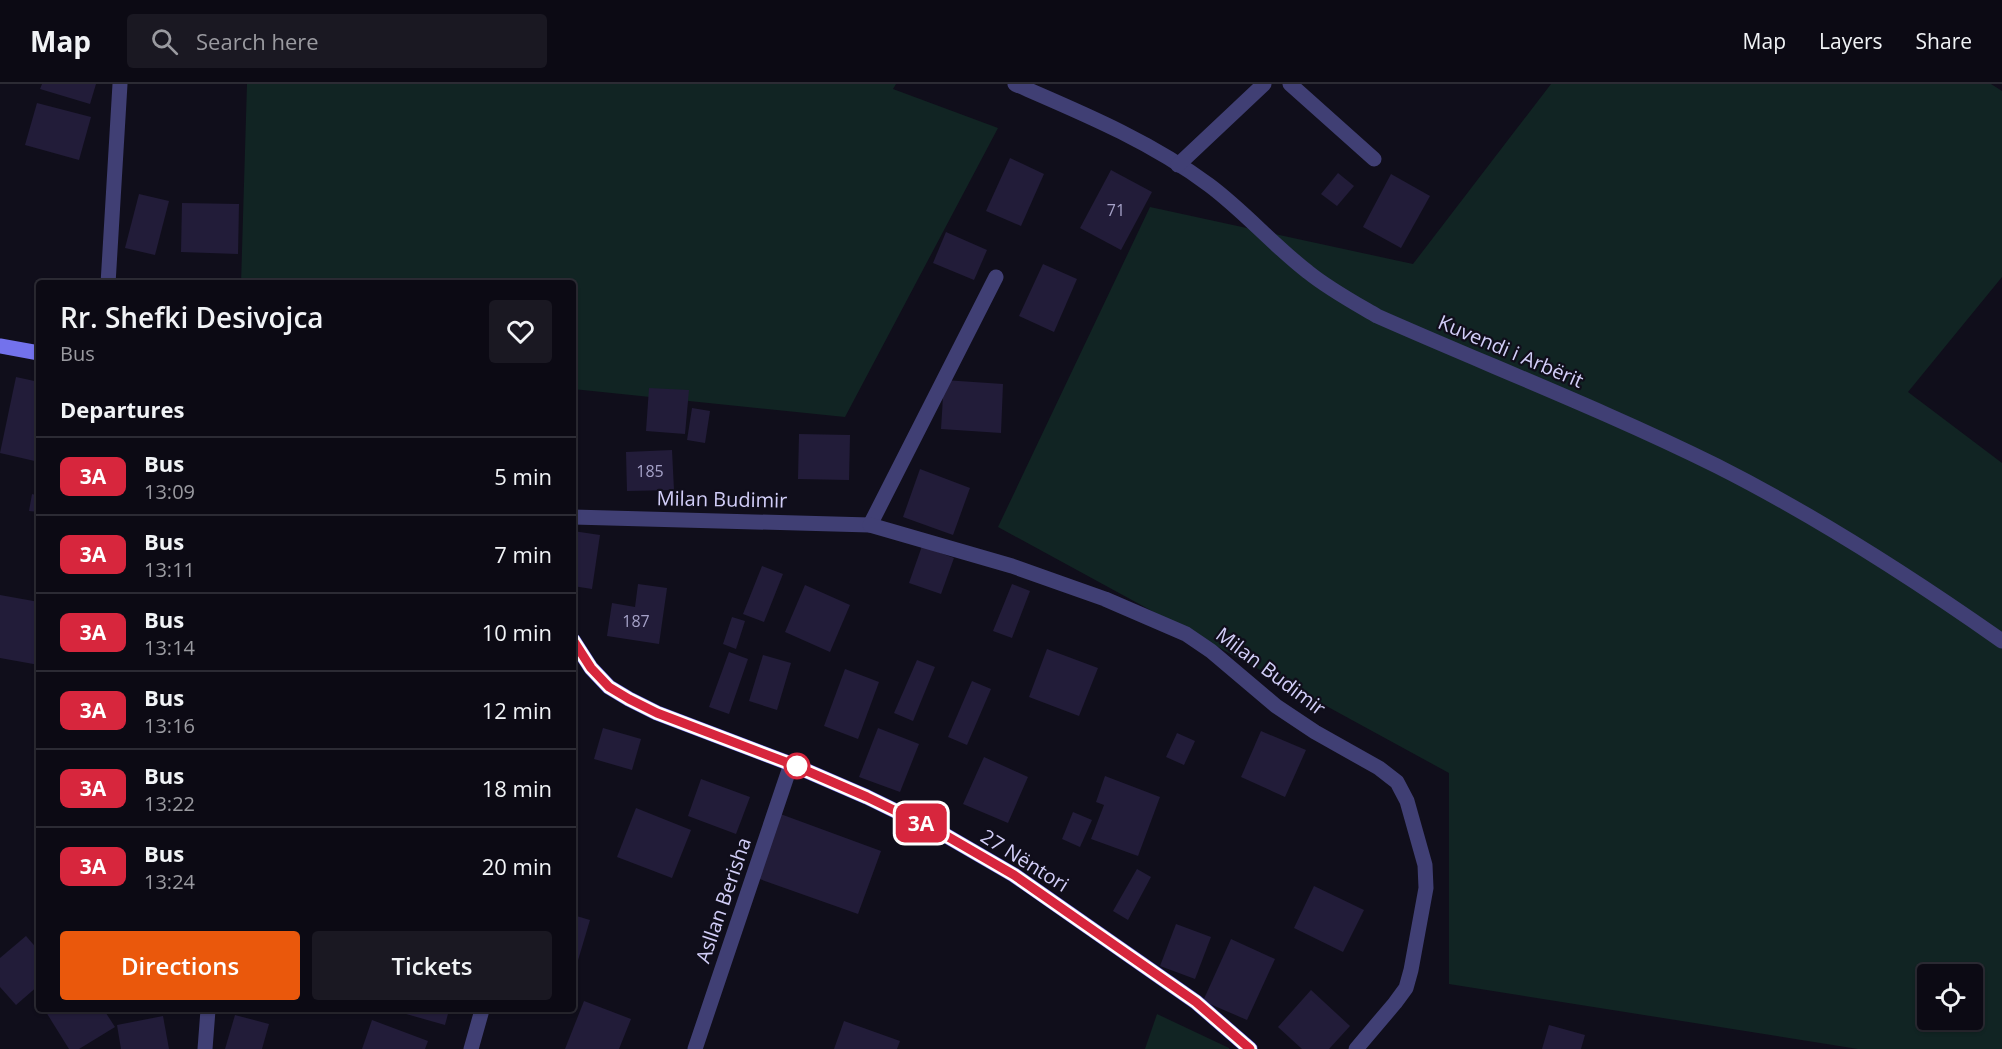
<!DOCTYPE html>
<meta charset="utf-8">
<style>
body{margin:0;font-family:"Open Sans",sans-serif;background:#1a1822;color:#f1f3f6;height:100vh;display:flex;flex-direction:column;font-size:22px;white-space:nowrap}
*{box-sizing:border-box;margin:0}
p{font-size:20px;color:#9a9aa0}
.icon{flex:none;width:33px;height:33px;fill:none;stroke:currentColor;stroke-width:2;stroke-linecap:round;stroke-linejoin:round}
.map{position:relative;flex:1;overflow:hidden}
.sheet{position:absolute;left:36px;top:196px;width:540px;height:732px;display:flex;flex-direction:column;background:#0c0a14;border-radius:6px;box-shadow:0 2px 4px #0004,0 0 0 2px #2c2b34}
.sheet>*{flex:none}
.badge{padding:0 12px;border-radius:9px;font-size:21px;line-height:39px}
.buttons{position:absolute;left:1917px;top:880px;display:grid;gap:12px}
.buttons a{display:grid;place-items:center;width:66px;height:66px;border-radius:6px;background:#0c0a14;box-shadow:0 2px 4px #0004,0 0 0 2px #2c2b34;font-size:30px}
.map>.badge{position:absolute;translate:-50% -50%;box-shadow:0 0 0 3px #fff}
h2{padding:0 24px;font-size:22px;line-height:54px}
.round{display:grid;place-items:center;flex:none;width:63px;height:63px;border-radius:6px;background:#1a1822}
.head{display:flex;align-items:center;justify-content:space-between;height:102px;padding:0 24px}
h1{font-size:28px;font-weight:600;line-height:45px}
.action{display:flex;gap:12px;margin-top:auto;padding:12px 24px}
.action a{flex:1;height:69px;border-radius:6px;background:#ea580c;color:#fff;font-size:24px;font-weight:600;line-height:69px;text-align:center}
.action a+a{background:#1a1822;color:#f1f3f6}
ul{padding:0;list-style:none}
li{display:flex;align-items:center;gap:18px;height:78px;padding:0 24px;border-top:2px solid #2c2b34}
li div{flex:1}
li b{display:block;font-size:22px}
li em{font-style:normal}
li .badge{min-width:66px;font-weight:700;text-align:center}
header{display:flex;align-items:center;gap:36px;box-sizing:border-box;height:84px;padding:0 30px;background:#0c0a14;border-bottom:2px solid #2c2b34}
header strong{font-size:28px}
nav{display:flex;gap:33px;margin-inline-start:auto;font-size:21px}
.search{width:420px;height:54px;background:#1a1822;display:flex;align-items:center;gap:15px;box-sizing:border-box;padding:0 21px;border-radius:6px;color:#9a9aa0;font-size:22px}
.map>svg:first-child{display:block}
</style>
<header>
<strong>Map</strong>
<div class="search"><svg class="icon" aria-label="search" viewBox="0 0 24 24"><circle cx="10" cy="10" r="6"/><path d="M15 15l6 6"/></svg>Search here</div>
<nav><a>Map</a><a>Layers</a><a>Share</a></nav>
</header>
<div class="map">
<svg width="2002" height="965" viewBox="0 0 2002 965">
<rect width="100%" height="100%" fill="#100e1b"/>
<g fill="#112423" fill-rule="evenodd">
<polygon points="247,0 896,0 893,5 998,44 845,333 573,305 573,200 241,200"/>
<path d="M1551 0H1991L2002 7V193L1908 308 2002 379V965H1858L1449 900V689L998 443 1150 123 1413 180ZM1928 891H1972V936H1928Z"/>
<polygon points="1157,930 1229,964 1229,965 1145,965"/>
</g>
<g fill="#221c39">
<polygon points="42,0 96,0 90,20 40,5"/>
<polygon points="37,19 91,33 79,76 25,61"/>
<polygon points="1010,74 1044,90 1021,142 986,127"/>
<polygon points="1111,86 1152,108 1121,166 1080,144"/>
<polygon points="1338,89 1354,102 1337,122 1321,110"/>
<polygon points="1391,90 1430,112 1401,164 1363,143"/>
<polygon points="139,110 169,117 155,171 125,164"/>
<polygon points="182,119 239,120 238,170 181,168"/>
<polygon points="946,148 987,166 974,196 933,179"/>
<polygon points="1043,180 1077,195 1054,248 1019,232"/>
<polygon points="16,293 39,298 39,378 0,369"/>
<polygon points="944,296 1003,300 1001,349 941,345"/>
<polygon points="649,304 689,306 685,350 646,347"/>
<polygon points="692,324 710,327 705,359 687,356"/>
<polygon points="799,350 850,351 849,396 798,395"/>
<polygon points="672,366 674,406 627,407 626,368"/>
<polygon points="920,385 970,404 953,451 903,433"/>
<polygon points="32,410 39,412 39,428 29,427"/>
<polygon points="573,447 600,451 592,505 573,502"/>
<polygon points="922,462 954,474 941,510 909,499"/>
<polygon points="762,482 783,490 764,538 743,530"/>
<polygon points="638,500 667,504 659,560 607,552 612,519 635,523"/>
<polygon points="1012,500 1030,507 1012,554 993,547"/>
<polygon points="805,501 850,521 830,568 785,548"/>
<polygon points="0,511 39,518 39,581 0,574"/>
<polygon points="732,533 745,537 736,565 723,560"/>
<polygon points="1047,565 1098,584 1079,632 1029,613"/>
<polygon points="729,568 748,575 729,630 709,623"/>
<polygon points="763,571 791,579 777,626 749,617"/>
<polygon points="917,576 935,583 913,637 894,629"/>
<polygon points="845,585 879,598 858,655 824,642"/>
<polygon points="972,597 991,605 967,661 948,653"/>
<polygon points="603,644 641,655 632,686 594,675"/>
<polygon points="878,644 919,660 900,708 859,693"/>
<polygon points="1261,647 1306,666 1285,713 1241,693"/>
<polygon points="1177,649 1195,657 1184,681 1166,673"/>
<polygon points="984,673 1028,693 1008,739 963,720"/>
<polygon points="1105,692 1160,713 1138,772 1091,755 1104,721 1096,718"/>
<polygon points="701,695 750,713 736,750 688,732"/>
<polygon points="636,724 691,746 672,794 617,773"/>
<polygon points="775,728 881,767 858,830 751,792"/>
<polygon points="1073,728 1092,736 1080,763 1062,755"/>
<polygon points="1137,785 1151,793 1128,836 1113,827"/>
<polygon points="1314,802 1364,826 1343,868 1294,844"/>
<polygon points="573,831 590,836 576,883 573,883"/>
<polygon points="1176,840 1211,853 1195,895 1160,882"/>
<polygon points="26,852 39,867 39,901 16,921 0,903 0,874"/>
<polygon points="1231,855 1275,875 1247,936 1203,917"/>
<polygon points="1311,906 1350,942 1329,965 1302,965 1278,943"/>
<polygon points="584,917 631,935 619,965 565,965"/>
<polygon points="50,926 104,926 115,943 79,965 69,965 46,928"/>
<polygon points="392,926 449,926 445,941"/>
<polygon points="235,931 269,940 262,965 225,965"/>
<polygon points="163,932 169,965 121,965 117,941"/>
<polygon points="372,936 428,957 425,965 362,965"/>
<polygon points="844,937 900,957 897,965 834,965"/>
<polygon points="1549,941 1585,951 1581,965 1542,965"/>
</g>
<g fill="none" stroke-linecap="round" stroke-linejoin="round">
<polyline stroke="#403f74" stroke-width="15" points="1290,0 1374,75"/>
<g stroke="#403f74" stroke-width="15">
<path d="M1015 0C1082 29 1150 57 1209 101 1244 127 1273 161 1308 188 1329 205 1353 218 1377 232 1490 282 1606 327 1717 382 1816 432 1911 493 2002 557"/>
<polyline points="1178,81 1264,0"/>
<polyline points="108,200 120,0"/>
<polyline points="573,433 870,441 996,193"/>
<polyline points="870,441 1012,482 1105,515 1186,550 1211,567 1276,622 1315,648 1379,684 1397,698 1407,717 1425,781 1426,804 1411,886 1406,904 1395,919 1356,965"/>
<polyline points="205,965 208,926"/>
<polyline points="471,965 482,926"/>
<polyline points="695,965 791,680"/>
</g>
<g stroke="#7372ec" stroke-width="15">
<polyline points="0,262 39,269"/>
<polyline points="573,556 591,584 609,603 629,615 657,629 791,680 867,713 945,751 1014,791 1196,918 1250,965"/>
</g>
</g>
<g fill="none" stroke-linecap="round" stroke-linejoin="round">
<g stroke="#fff" stroke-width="14">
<polyline id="line" points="573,556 591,584 609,603 629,615 657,629 791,680 867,713 945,751 1014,791 1196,918 1250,965"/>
</g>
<use href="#line" stroke="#d7263d" stroke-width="9"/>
</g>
<circle fill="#fff" stroke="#d7263d" stroke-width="3" cx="797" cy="682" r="12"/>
<g text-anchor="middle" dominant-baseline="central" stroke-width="4.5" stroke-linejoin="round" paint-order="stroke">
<g font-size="16" fill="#a6a2c8">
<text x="1116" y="126">71</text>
<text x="650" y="387">185</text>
<text x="636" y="537">187</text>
</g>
<g font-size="20" fill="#d2cef8" stroke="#100e1b">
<text transform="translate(1511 267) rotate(23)">Kuvendi i Arbërit</text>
<text transform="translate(722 415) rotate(1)">Milan Budimir</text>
<text transform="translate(1271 587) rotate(37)">Milan Budimir</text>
<text transform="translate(1025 776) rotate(32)">27 Nëntori</text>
<text transform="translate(723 816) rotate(-71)">Asllan Berisha</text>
</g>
</g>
</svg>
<div class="buttons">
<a><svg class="icon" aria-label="locate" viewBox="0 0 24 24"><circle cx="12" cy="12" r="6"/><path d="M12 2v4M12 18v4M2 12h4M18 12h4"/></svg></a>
</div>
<b class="badge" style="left:921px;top:739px;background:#d7263d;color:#fff">3A</b>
<section class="sheet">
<div class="head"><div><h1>Rr. Shefki Desivojca</h1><p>Bus</p></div><a class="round"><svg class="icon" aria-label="heart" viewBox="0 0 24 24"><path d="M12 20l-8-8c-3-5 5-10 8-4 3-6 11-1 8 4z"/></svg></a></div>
<h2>Departures</h2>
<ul>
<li><span class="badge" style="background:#d7263d;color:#fff">3A</span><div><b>Bus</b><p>13:09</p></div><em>5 min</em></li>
<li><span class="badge" style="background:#d7263d;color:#fff">3A</span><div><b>Bus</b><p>13:11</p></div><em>7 min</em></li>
<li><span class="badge" style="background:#d7263d;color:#fff">3A</span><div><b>Bus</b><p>13:14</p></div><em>10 min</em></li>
<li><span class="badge" style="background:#d7263d;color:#fff">3A</span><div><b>Bus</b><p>13:16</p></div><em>12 min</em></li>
<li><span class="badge" style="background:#d7263d;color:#fff">3A</span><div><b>Bus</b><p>13:22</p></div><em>18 min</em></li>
<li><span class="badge" style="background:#d7263d;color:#fff">3A</span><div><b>Bus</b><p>13:24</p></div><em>20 min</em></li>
</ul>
<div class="action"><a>Directions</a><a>Tickets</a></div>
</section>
</div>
